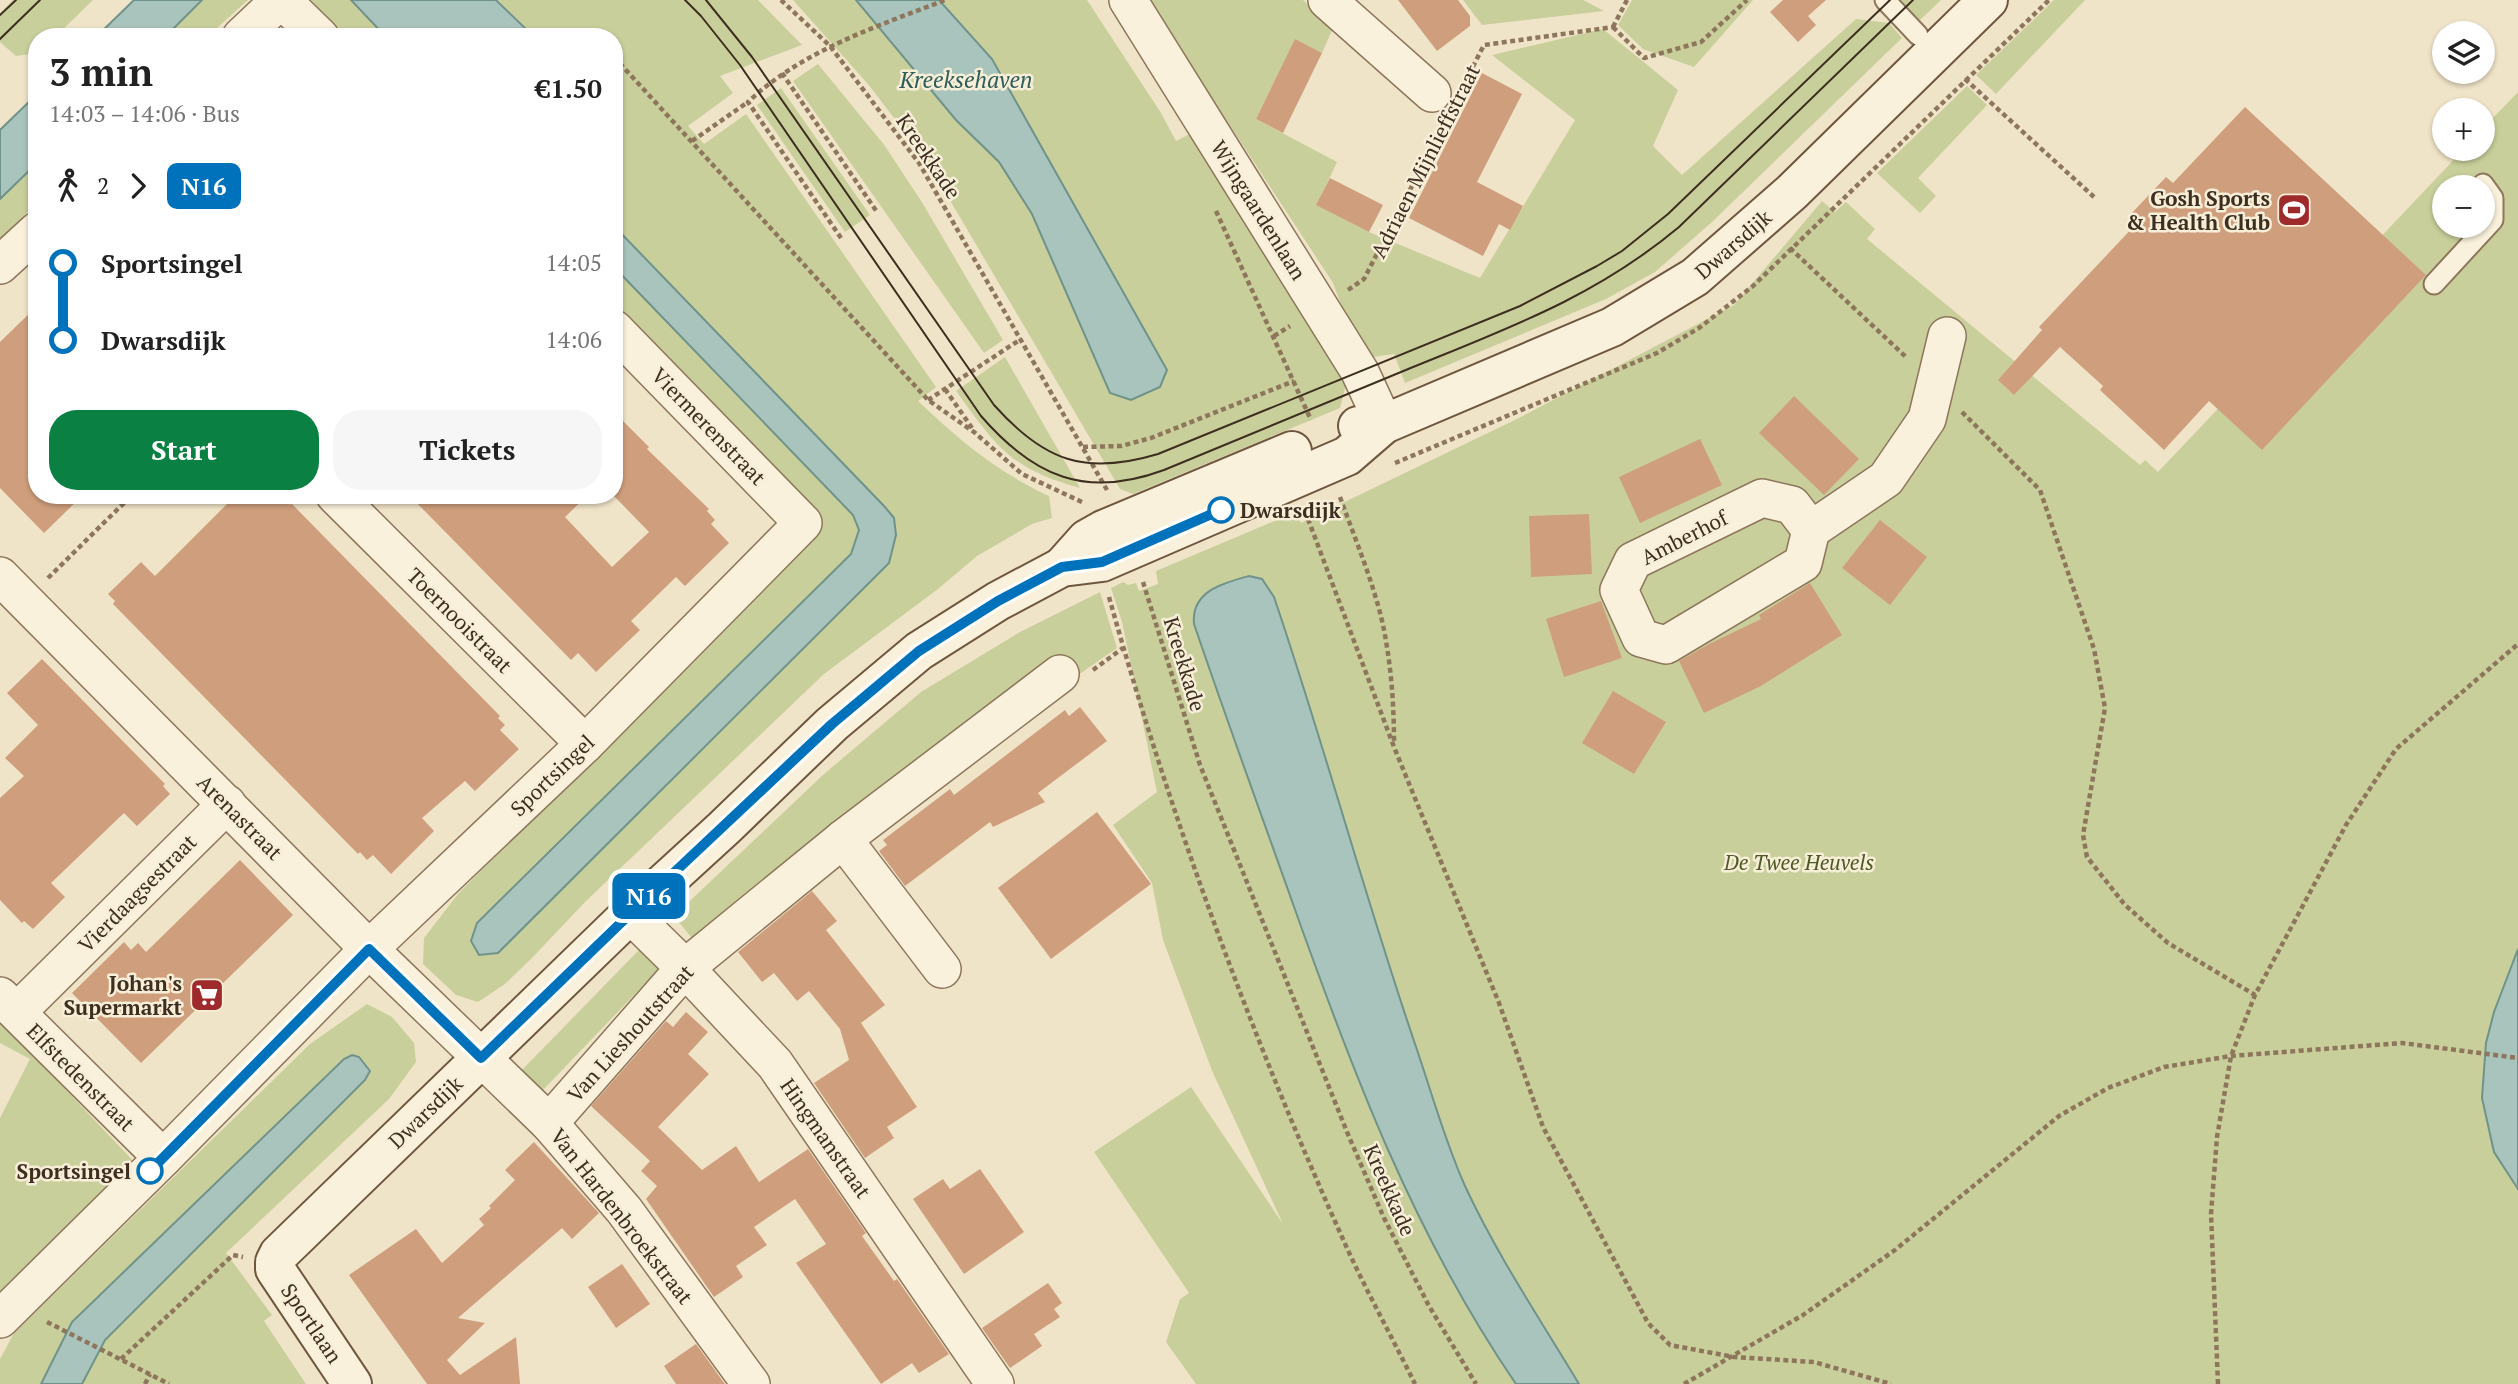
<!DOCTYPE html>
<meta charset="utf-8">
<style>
body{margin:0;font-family:"PT Serif",serif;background:#f6f6f6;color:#222;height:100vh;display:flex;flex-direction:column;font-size:26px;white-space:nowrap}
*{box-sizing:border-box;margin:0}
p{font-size:23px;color:#767676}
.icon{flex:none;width:38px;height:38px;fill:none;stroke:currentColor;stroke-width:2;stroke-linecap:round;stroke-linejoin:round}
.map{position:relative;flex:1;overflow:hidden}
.panel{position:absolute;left:28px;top:28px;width:595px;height:476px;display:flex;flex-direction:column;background:#fff;border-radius:28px;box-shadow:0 2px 5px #0004}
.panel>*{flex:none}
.badge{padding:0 14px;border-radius:10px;font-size:24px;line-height:46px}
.controls{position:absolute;left:2432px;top:21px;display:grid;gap:14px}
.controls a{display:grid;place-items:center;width:63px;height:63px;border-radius:50%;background:#fff;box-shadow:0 2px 5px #0004;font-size:35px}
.map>.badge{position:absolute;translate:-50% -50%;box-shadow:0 0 0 4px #fff}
.legs{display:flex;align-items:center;gap:10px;height:77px;padding:0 21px;font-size:23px}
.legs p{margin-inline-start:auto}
.head{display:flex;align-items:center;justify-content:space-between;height:119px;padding:0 21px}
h1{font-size:38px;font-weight:800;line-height:52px}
.button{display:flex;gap:14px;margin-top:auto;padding:14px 21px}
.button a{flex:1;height:80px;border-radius:28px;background:#0b8043;color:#fff;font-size:28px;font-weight:800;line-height:80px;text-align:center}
.button a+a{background:#f6f6f6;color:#222}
ul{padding:0 21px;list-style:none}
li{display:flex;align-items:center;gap:24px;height:77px;font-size:26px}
li i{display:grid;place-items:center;width:10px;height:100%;margin:0 9px;background:currentColor}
li i::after{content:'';width:18px;height:18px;margin:-9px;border:5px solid;border-radius:50%;background:#fff}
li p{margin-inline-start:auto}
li:first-child i{background:linear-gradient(#0000 50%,currentColor 0)}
li:last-child i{background:linear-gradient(currentColor 50%,#0000 0)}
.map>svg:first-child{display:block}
</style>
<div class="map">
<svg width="2518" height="1384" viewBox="0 0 2518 1384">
<rect width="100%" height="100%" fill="#f0e4c8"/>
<g fill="#c9cf9b" fill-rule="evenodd">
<polygon points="13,0 93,0 55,37 37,37 37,53 16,56 0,42 0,13"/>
<polygon points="202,0 248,0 207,37 165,37"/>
<polygon points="311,0 351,0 386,37 346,37"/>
<path d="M498 0H758L802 45 720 76 733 93 688 126 704 144 746 114 936 387 918 401C959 440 997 472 1049 496L1052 518 1032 524 977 556 938 589 824 674 585 902 532 958 505 984 478 1002 456 995 423 964 424 938 458 894 810 536 614 313V267L853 515 859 530 851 554 477 923 479 955 498 953 889 563 885 507 614 226V37H527L528 31Z"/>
<polygon points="793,0 856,0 956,120 999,162 1032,214 1167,370 992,59 939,0 1087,0 1161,113 1176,141 1194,132 1348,377 1340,408 1133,494 1120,489 941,185 901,127 868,84"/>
<polygon points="1148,0 1303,0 1333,28 1322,53 1295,40 1256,119 1337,162 1317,205 1369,232 1480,278 1575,120 1492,55 1603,29 1678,90 1653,146 1682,175 1856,19 1889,23 1902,38 1712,222 1655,272 1606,299 1405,383 1394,354 1373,357 1340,302 1333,283"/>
<polygon points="1463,0 1583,0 1604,11 1482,25"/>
<polygon points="1632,0 1753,0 1694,67 1643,49 1618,25"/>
<polygon points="1900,0 1941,0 1918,22 1899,4"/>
<polygon points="2054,0 2085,0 1996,94 1976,75"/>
<polygon points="818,64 885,146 923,204 1003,340 984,353 793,81"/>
<polygon points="1967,86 1987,105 1918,178 1936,196 1920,213 1877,173"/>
<polygon points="781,88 870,215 845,232 757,105"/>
<path d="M2518 92V1384H1196L1166 1342 1180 1299 1189 1293 1094 1152 1191 1087 1283 1224 1213 1073 1163 940 1152 883 1113 825 1157 792 1122 622 1111 588 1123 582 1128 585 1136 583 1139 591 1158 584 1156 571 1296 512 1301 523 1519 418 1734 305 1822 201 1835 212 1846 202 1875 229 1867 239 2140 465 2145 460 2158 472 2464 149H2483V128ZM2445 187H2483V226H2445Z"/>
<polygon points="37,163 37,203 0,239 0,199"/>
<path d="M1005 357 1080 488C1010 469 996 446 956 391Z"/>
<polygon points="1100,592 1117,648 695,942 674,916 824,774 921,692 1020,632"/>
<polygon points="639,950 660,968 542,1091 521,1071"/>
<polygon points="367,1004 392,1017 414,1043 416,1062 389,1099 226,1253 272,1315 264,1321 306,1384 82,1384 105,1340 72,1322 41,1384 0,1384 0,1359 14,1333 310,1044"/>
<polygon points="0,1020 136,1164 0,1298 0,1118 30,1059 0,1043"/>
</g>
<g fill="#a9c4bc" stroke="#6f938a" stroke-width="2">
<polygon points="134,0 202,0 165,37 96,37"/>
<polygon points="351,0 496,0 528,31 527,37 386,37"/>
<polygon points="856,0 939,0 992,59 1167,370 1160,387 1131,400 1110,393 1032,214 999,162 956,120"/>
<polygon points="37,94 37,163 0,199 0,130"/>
<polygon points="614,226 885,507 894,518 896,535 889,563 498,953 479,955 471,941 477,923 851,554 859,530 853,515 614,267"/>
<path d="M1249 576 1262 579 1274 597C1324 744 1364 894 1414 1041 1431 1090 1444 1139 1465 1186 1497 1255 1540 1319 1579 1384H1516C1414 1235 1353 1073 1293 904 1260 811 1226 718 1194 624 1191 591 1223 583 1249 576Z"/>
<polygon points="2518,949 2518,1189 2494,1152 2482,1098 2486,1043 2494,1012"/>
<polygon points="352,1055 359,1057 370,1071 365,1080 105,1340 82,1384 41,1384 72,1322 344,1059"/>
</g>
<g fill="#cf9f7d">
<polygon points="1398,0 1458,0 1470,16 1470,26 1437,51"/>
<polygon points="1783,0 1826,0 1808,16 1816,25 1798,42 1770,12"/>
<polygon points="1295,39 1322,53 1283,133 1256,119"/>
<polygon points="1482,73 1522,94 1477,182 1523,206 1510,230 1499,224 1483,256 1409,218"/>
<polygon points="2245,107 2426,275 2424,277 2262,450 2209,401 2164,450 2100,390 2103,386 2060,347 2014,395 1998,380 2042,330 2039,327 2136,224 2128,217 2166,177 2173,183"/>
<polygon points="1330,178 1383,205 1369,232 1316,205"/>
<polygon points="37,306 37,495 83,495 44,533 0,488 0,342"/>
<polygon points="1794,396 1859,459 1824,495 1759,433"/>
<polygon points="614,412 649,447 647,449 709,509 707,511 715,520 711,524 729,543 685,586 676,577 631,621 640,630 596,672 578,653 571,660 409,495 588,495 565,517 612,567 649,532 614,496"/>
<polygon points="1700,439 1722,485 1640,523 1619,477"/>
<polygon points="236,495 280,495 290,505 291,503 500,716 498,718 505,725 500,730 519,749 475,791 465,781 422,818 434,831 391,874 373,855 367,860 360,852 358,854 113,604 115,601 108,594 141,562 155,576"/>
<polygon points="1589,514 1592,574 1531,577 1529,516"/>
<polygon points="1880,520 1927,557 1890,605 1842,568"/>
<polygon points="1810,583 1842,635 1761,686 1704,713 1679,661 1709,644 1761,619 1759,615"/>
<polygon points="1601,601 1622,658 1564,677 1546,619"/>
<polygon points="42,659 165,784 163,786 170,794 137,826 124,813 51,883 65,897 33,929 24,921 22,923 0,900 0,798 24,776 5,758 38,725 7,693"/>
<polygon points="1613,691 1666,722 1634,774 1582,743"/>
<polygon points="1080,707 1107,741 1038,793 1045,802 993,827 990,822 905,886 879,851 887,845 883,840 950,789 954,795 1065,710 1069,716"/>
<polygon points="1097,812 1151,884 1051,959 998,888"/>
<polygon points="240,860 293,915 141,1063 72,993 124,942 131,950 138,943 146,952"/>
<polygon points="812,891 837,921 826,930 885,1005 861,1023 917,1107 887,1127 894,1138 865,1158 814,1083 849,1060 840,1029 809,991 797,1001 774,973 762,982 738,952"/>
<polygon points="686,1012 708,1032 688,1054 709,1074 658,1127 702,1170 736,1146 759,1182 808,1149 866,1233 862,1236 894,1281 897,1279 949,1354 919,1373 912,1363 881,1384 796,1263 826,1244 795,1199 754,1227 767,1245 736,1266 743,1277 714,1297 646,1199 657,1186 641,1171 650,1161 591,1106 666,1021 673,1027"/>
<polygon points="534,1142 599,1213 572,1239 562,1228 458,1318 485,1323 447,1360 460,1375 516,1337 520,1384 427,1384 349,1275 416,1229 442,1263 484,1225 479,1219 491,1208 489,1206 515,1180 505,1170"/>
<polygon points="980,1169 1024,1232 964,1274 913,1199 943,1179 950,1189"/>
<polygon points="622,1264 650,1304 616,1328 588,1287"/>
<polygon points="1048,1283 1062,1303 1054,1309 1060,1317 1034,1334 1042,1346 1010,1368 982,1328"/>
<polygon points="696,1344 722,1380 725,1384 676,1384 664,1366"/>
</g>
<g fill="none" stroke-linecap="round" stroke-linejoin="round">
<g stroke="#8d765c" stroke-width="23">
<g id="lane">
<polyline points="1885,0 1918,35"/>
<polyline points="2434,284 2493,220 2493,198 2483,184"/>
</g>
</g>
<g stroke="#8d765c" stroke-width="40">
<g id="street">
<polyline points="282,0 320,37"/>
<polyline points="1128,0 1360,372 1384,424"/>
<polyline points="1327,0 1432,93"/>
<polyline points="241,37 280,0"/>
<polyline points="0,265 37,231"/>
<polyline points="335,495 585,744"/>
<polyline points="1811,530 1803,563 1666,645 1641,638 1619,590 1633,561 1762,498 1792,505 1811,530 1886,479 1927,419 1947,336"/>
<polyline points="0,576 369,949 549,1123 624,1210 751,1384"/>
<polyline points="843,839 942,969"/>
<polyline points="630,914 685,968 775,1064 995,1384"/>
<polyline points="0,996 163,1158"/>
<polyline points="17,1012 227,804"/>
<polyline points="549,1123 685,968 843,839 1060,674"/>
<polyline points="0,1319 163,1158 369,949 585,744 803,523 614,329"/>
</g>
</g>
<g stroke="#6f573f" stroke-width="42">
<g id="secondary">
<polyline points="1358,426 1384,424 1612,327 1695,277 1792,192 1988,0"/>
<polyline points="1062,567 1087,539 1103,530 1292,451"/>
<polyline points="352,1384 275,1269 275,1262 279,1254 630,914 724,828 832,724 919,651 998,601 1062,567 1102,562 1347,456 1384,424"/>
</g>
</g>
<g stroke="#8d765c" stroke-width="4.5" stroke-dasharray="5 3.5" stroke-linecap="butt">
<polyline points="781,0 830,46 919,163 1107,490"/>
<polyline points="1613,27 1644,58 1701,42 1747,0"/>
<polyline points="1613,27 1627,0"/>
<polyline points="614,57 928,400 974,432 1022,474 1082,502"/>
<polyline points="782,73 877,212"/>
<polyline points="1965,79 2094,197"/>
<polyline points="1465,82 1484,45 1613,27"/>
<polyline points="692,141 748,102"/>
<polyline points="1216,211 1311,420"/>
<path d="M841 238 748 102C803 50 876 27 945 0"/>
<polyline points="1790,248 1906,357"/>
<polyline points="1348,290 1364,279 1444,124"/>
<polyline points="1274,336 1290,326"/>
<polyline points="945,389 972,428"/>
<polyline points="928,400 1021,339"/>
<polyline points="1962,412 2040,490 2094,649 2105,708 2083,835 2087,857 2125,905 2168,943 2255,995"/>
<polyline points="1083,447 1121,446 1151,438 1294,381"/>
<polyline points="1395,463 1657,353 1699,328 1753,286 2049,0"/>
<path d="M1340 497C1355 539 1373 581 1383 625 1391 664 1394 703 1394 743"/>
<polyline points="1305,511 1394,747 1499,1003 1543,1127 1648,1323 1670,1345 1734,1357 1814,1362 1891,1384"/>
<polyline points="48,578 132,495"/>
<polyline points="1143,582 1200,765 1347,1132 1384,1218 1429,1306 1476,1384"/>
<path d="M1109 597C1170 815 1249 1030 1342 1237 1364 1287 1391 1335 1415 1384"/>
<polyline points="1093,670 1123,648"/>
<polyline points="47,1322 169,1384"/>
<polyline points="121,1359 233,1255 243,1257"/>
<polyline points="145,1384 150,1374"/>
<polyline points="1684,1384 1803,1315 1895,1250 2059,1116 2108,1088 2164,1067 2231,1056 2402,1043 2518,1058"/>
<polyline points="2218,1384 2211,1214 2217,1137 2231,1056 2255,995 2346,825 2396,749 2518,644"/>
</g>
<use href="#lane" stroke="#faf1dc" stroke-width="19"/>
<use href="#street" stroke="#faf1dc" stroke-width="37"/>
<use href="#secondary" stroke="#faf1dc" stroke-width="38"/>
<g stroke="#3d2e20" stroke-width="2">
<path d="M685 0 701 16 740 65 981 416C1034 477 1086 499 1164 470 1243 437 1322 404 1401 372 1503 330 1593 299 1679 227L1913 0"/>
<path d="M706 0 752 57 994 405C1044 461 1085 476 1158 454L1520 306 1597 266 1622 251 1668 214 1890 0"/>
<polyline points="0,15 16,0"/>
<polyline points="0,39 40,0"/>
</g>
</g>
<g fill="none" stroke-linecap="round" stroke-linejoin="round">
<g stroke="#fff" stroke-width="16">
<polyline id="line-1" points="150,1171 369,949 481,1058 630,914 832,724 919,651 998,601 1062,567 1102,562 1221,510"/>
</g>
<use href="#line-1" stroke="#0072bc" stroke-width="10"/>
</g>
<defs>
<g id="stadium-square" transform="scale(1.75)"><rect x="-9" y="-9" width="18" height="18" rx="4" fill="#9e2a2b" stroke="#f7eed8"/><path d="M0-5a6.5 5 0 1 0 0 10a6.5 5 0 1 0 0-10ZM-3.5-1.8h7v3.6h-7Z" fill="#fff"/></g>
<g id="supermarket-square" transform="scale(1.75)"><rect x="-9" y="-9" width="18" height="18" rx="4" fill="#9e2a2b" stroke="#f7eed8"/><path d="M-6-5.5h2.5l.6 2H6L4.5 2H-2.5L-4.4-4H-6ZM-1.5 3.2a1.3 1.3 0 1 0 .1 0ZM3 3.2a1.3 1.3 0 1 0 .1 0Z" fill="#fff"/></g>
</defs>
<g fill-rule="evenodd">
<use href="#stadium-square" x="2294" y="210"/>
<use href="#supermarket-square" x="207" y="995"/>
</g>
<g fill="#fff" stroke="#0072bc" stroke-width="3.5">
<circle cx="1221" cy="510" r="12"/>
<circle cx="150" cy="1171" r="12"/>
</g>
<g text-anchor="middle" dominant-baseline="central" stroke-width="5" stroke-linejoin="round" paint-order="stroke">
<g font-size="21" fill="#3d2e20" stroke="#f7eed8">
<text transform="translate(929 156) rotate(56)">Kreekkade</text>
<text transform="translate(1425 161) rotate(-63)">Adriaen Mijnlieffstraat</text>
<text transform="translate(1259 210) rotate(58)">Wijngaardenlaan</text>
<text transform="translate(1733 244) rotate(-41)">Dwarsdijk</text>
<text transform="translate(709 426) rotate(46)">Viermerenstraat</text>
<text transform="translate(1684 537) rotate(-27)">Amberhof</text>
<text transform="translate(460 620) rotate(45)">Toernooistraat</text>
<text transform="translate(1185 664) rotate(73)">Kreekkade</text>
<text transform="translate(552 775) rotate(-44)">Sportsingel</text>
<text transform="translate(240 817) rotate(45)">Arenastraat</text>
<text transform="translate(137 893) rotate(-45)">Vierdaagsestraat</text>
<text transform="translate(630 1033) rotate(-48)">Van Lieshoutstraat</text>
<text transform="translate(81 1077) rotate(45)">Elfstedenstraat</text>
<text transform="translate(425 1112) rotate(-44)">Dwarsdijk</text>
<text transform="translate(826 1138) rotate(55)">Hingmanstraat</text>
<text transform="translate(1390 1190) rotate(66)">Kreekkade</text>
<text transform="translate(622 1216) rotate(52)">Van Hardenbroekstraat</text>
<text transform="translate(312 1323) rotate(56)">Sportlaan</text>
</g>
<g font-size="21" font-weight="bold" fill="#3d2e20" stroke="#f7eed8" text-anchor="end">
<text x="2270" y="198">Gosh Sports<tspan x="2270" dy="24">&amp; Health Club</tspan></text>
<text x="182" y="983">Johan's<tspan x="182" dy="24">Supermarkt</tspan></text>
</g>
<g font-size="21" font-weight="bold" fill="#3d2e20" stroke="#f7eed8" text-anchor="start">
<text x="1240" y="510">Dwarsdijk</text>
<text x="131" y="1171" text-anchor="end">Sportsingel</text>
</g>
<g font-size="21" font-style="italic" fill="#4d5a26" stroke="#f7eed8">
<text x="1799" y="862">De Twee Heuvels</text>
</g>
<g font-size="23" font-style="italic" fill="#2f5d5a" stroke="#f7eed8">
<text x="966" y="79">Kreeksehaven</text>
</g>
</g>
</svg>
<div class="controls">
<a><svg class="icon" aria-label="layers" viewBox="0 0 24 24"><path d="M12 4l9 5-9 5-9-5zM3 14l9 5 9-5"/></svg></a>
<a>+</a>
<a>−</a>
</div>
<b class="badge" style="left:649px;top:896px;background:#0072bc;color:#fff">N16</b>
<section class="panel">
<div class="head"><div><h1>3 min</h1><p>14:03 – 14:06 · Bus</p></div><b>€1.50</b></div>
<div class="legs"><svg class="icon" aria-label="walk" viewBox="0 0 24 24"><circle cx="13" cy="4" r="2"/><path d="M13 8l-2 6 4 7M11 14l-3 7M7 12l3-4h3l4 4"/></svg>2<svg class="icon" aria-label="forward" viewBox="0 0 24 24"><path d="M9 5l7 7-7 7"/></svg><b class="badge" style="background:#0072bc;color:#fff">N16</b></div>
<ul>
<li><i style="color:#0072bc"></i><b>Sportsingel</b><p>14:05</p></li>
<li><i style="color:#0072bc"></i><b>Dwarsdijk</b><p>14:06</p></li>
</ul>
<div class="button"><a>Start</a><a>Tickets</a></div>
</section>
</div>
